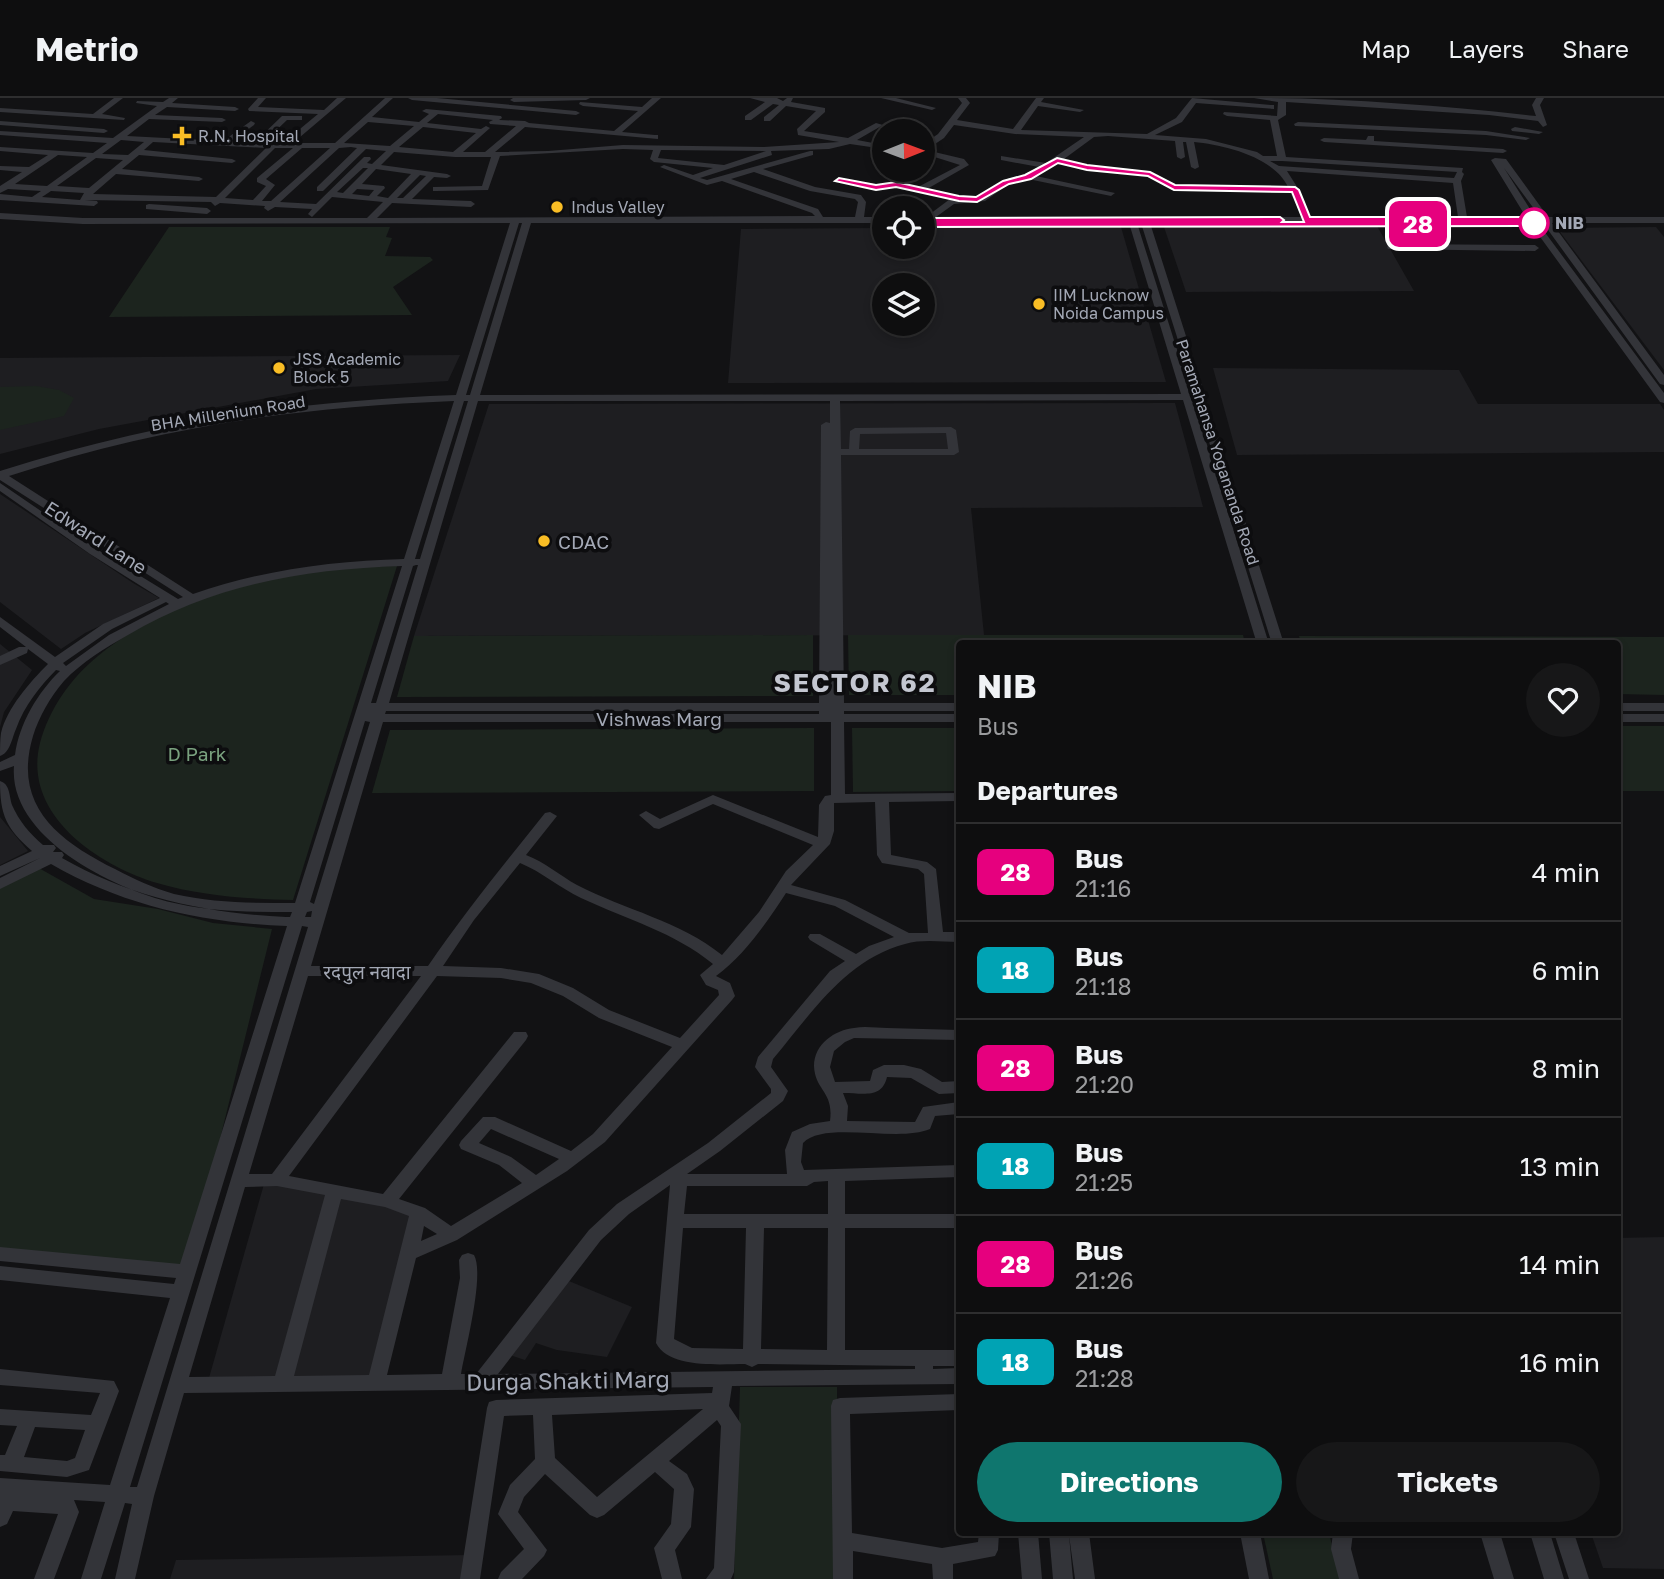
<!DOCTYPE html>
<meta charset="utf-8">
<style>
body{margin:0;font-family:"Golos Text","Noto Sans Devanagari",sans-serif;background:#171718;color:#f1f3f6;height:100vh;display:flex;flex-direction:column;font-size:26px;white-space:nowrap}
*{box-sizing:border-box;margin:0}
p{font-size:23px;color:#9b9c9e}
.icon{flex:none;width:38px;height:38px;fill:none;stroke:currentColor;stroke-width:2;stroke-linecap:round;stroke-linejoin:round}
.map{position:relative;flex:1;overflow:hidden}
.sheet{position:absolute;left:956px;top:542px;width:665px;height:896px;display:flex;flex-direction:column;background:#0e0e0f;border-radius:7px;box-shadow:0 4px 10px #0003,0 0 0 2px #2e2e2f}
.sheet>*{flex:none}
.badge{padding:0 14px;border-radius:10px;font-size:24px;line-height:46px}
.needle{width:46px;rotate:89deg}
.buttons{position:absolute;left:872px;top:21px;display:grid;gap:14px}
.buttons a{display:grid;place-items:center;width:63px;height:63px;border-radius:50%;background:#0e0e0f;box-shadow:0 4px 10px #0003,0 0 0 2px #2e2e2f;font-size:35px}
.map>.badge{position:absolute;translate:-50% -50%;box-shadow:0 0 0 4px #fff}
h2{padding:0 21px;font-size:26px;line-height:63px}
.round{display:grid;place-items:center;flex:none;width:74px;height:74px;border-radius:37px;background:#171718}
.head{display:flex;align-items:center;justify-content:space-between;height:119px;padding:0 21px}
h1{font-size:33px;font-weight:700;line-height:52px}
.primary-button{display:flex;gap:14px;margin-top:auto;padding:14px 21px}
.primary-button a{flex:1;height:80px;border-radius:42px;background:#0f766e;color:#fff;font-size:28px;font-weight:700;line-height:80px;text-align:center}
.primary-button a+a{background:#171718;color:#f1f3f6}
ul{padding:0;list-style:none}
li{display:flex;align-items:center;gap:21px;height:98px;padding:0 21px;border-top:2px solid #2e2e2f}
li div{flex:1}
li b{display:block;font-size:26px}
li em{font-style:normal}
li .badge{min-width:77px;font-weight:700;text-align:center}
header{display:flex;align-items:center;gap:42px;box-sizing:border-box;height:98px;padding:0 35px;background:#0e0e0f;border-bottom:2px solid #2e2e2f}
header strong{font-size:33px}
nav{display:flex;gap:38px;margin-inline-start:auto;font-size:24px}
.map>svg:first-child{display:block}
</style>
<header>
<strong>Metrio</strong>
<nav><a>Map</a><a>Layers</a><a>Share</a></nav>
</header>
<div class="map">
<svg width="1664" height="1481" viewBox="0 0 1664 1481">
<rect width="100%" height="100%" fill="#121214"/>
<g fill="#1e1e21" fill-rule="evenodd">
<polygon points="1377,128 1414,193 1186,194 1164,129"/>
<path d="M922 129H1121L1166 284 728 285 741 131 884 130V149H922ZM884 187H922V226H884Z"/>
<polygon points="1656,129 1664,139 1664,272 1557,130"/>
<polygon points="460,257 448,283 316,291 99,331 0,356 0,260"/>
<polygon points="1213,270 1459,272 1478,306 1660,306 1664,312 1664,354 1237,357"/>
<polygon points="1175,305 1203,409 971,410 984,537 414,538 489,306"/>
<polygon points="0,396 133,485 159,500 85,535 61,551 0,504"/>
<polygon points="0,546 32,572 4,614 0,629"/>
<polygon points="0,719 28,753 0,767"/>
<polygon points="277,1082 419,1115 376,1285 207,1287 264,1086"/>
<polygon points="1664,1139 1664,1471 1603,1470 1591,1435 1617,1435 1617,1140"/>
<polygon points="564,1181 632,1209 607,1259 557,1252 536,1245 525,1262 510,1257"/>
<polygon points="470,1457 467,1481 170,1481 176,1462"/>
</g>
<g fill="#1c241e">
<polygon points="169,129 390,129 386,139 392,140 385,158 430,159 433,162 393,189 412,217 109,219"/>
<polygon points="36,288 59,292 74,300 64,318 0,332 0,289"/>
<path d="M397 468 293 802C248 801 201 798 157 785 97 767 22 716 40 645 49 611 71 580 98 558 154 512 232 488 302 474 332 468 366 469 397 468Z"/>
<polygon points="813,537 813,598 397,599 414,538"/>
<polygon points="848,537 1243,537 1245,546 959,546 959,597 849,597"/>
<polygon points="1299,538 1664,539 1664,597 1617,596 1617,546 1301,546"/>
<rect x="1617" y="628" width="47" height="65"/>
<polygon points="814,630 814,693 372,695 390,632"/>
<polygon points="852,630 959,630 959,693 853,694"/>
<polygon points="37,769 94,801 158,811 213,825 272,831 187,1174 0,1156 0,786"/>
<polygon points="740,1289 837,1289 838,1481 734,1481"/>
<polygon points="1263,1435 1329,1435 1340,1481 1273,1481"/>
</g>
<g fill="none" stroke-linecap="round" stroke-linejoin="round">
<g fill="#333439" fill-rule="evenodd">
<polygon points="114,0 123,0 102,16 125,20 124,22 0,14 0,10 93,16"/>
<path d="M169 0H178L172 5 235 9 239 11 235 13 167 9 155 17 222 20 226 22 222 24 149 21 127 38 223 43 251 23 255 25 254 27 232 43 254 45 282 18H302V22H287L263 45H283L318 16 249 13 248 11 258 0H266L258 9 324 12 337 0H346L293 45H335L385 0H393L372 19 419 24 429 16 422 13 426 11 501 18 502 20 499 22 525 23 529 25 614 33 638 13 583 8 579 6 580 4 642 9 652 0H661L622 34 655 37H658V41L525 29 495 54 548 53 623 47 764 49 839 44 798 37 797 31 816 13 786 8 770 23H764V19L779 7 773 6 751 22H745V18L765 4 750 0H777L783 3 787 0H793L791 4 825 10V14L804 33 848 40 876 25 883 27 857 42 884 47V51L850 46 829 51 771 53 772 57 700 80 707 82 810 53H813V57L763 71 815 89 861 97 866 104 864 119H884V125H531L480 297 1181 296 1129 125H930L922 126V119H926L950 101 896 89 876 92 835 83 839 81 876 88 896 85 918 89 960 67 922 55V47L938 36 962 5 958 0H966L970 5 957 22 1013 31 1036 0H1044L1041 4 1084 12 1080 14 1038 8 1021 32 1147 36 1176 20 1192 0 1271 7H1274V11L1196 5 1182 24 1155 37 1206 41 1257 54 1263 58H1277L1270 22 1227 18 1223 16 1224 14 1277 18 1278 4 1254 0C1348 0 1443 8 1536 18L1532 7 1536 0H1544L1540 7 1547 27 1543 29 1538 23 1489 17 1286 4V17L1278 22 1286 59 1463 70 1462 74 1464 76 1461 83 1467 119H1526L1491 62 1495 60 1506 61 1548 119H1664V125H1552L1664 277V287L1660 286 1543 125H1538L1664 295V305L1660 304 1530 125H1150L1284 546H1272L1196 302H1193L1269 546H1257L1183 302 840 303 841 351H849L850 333 855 330 951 329 956 332 959 354 954 357H841L844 605H959V613H844V616H959V624H844L845 696 959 695V703L889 704 891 757 927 764 936 771 943 834H959V844C942 844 922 841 905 846 845 862 811 916 773 961L771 969 788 993 783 1003 720 1053 687 1076H787L785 1052 792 1034 810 1026 830 1023C834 993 815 993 814 968 814 946 835 932 854 930 865 928 877 930 887 930 911 931 935 931 959 932V942L854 940 845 944 834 953 830 969 835 984 870 983 873 972 884 967H904L921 971 942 984 959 983V995L939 996 911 980 887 979C882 1001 863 995 843 995L848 1008 847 1023 915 1024 923 1009 959 1004V1016L935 1018 930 1031C898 1045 824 1022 803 1045L801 1064 804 1072 959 1067V1079L845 1083V1116H959V1130H845V1252H959V1268H933V1271L959 1270V1286L732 1288 729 1308 741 1326 734 1474 731 1481H706L714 1470 721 1328 717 1322 669 1363 687 1376 694 1391 691 1429 675 1452 682 1481H662L654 1450 671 1426 674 1391 655 1374 604 1417 597 1420 590 1417 545 1376 524 1399 518 1414 547 1452 544 1458 522 1481H498L501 1474 524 1451 498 1416 510 1387 535 1361 533 1317 504 1318 480 1481H460L487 1310 489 1304 496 1302 712 1295 713 1289 184 1295 154 1398 135 1481H115L132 1406 125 1405 101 1481H81L105 1404 74 1402 79 1414 54 1481H34L58 1416 13 1413 7 1426 0 1429V1380L110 1387 170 1200 0 1182V1168L174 1186 176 1180 0 1163V1149L180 1166 287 828C204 825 124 808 51 766L0 791V780L40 760 0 778V768L32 753C6 730 0 717 0 683 10 686 9 697 12 707 19 723 30 736 43 747H54L56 750 53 754H62L64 757 62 760C132 800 206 815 286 819H290L292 814C254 814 216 814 179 806 119 794 8 741 14 668L0 673V664L15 657C19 626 38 594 60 573L56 572C40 588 24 608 16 631 12 640 10 655 0 658 0 651 0 642 1 635 7 610 30 584 48 566L28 551 27 555 0 567V558L19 549H26L0 529V519L55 559 103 526 160 500 90 456 0 393V385L98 452 178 501 183 499 0 382V373C154 324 294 303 456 297L510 125 83 126 0 121V115L83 120H367L383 104 332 99 312 119 308 116 312 111 275 109 268 113 264 110 265 108 220 105 215 108 211 104 85 102 97 103 98 105 94 108 0 102V96L32 99 41 93 8 91 0 95V88L22 74 0 72V68L29 69 48 57 0 53V49L93 55 107 45 0 37V33L113 40 157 8 136 5 137 3 163 4ZM438 16 493 22 489 24 490 26 516 28 485 54H463L490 30 486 28 481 31 427 25ZM368 24 414 28 390 48 344 45ZM954 27 1015 36 1084 39 1046 65 1001 58V62L1039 69 1025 77 1003 82 980 98H959L927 91 969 67 964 61 926 52 944 40ZM423 29 476 35 453 54 399 49ZM1108 38 1175 43 1177 59 1181 61 1185 59 1183 44H1186L1191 69 1195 71 1199 69 1194 44C1225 47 1274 59 1288 89L1176 87 1149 74 1087 67 1064 61 1094 39ZM121 42 144 44 128 57 102 56ZM153 44 266 50 216 99 93 96 116 76 199 83 203 81 199 79 122 71 139 57 232 65 236 63 232 61 144 52ZM351 49 357 50 317 89V93H323L366 51 386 53 372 66 367 65 371 61 370 59H364L316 106 280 104 339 50ZM275 50H293L257 80V84L266 88 253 102 225 100ZM302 50H330L271 103H262L275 87 266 81ZM623 51 653 52 650 61 654 64 713 70 693 77 664 67 660 69 707 87 722 83 812 115 815 118 377 120 392 105 471 109 475 106 471 103 412 101 434 79 447 80 451 78 447 76 381 67 394 54 455 59H491L482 88 433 89V93H436L488 92 500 58ZM661 52 764 53H766L724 67 658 60ZM58 57 87 59 47 88 15 86ZM96 60 123 62 89 90 57 88ZM1270 63H1282L1457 74 1454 80 1279 68ZM1058 65 1087 71 1147 78 1174 91 1290 94 1302 119H936L954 106 985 103 1009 86 1028 81 1111 98 1115 95 1036 78ZM363 70H368L343 95 337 94ZM1504 70 1540 119H1535ZM376 71 411 76 388 100 377 98 385 90 384 88 362 86ZM1287 73 1453 85 1458 119H1310L1299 92ZM754 74 810 93 855 101 858 104 855 119H823L818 111 731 81ZM420 77 426 78 403 100H397ZM357 91 374 92 369 98 352 96ZM51 93 84 95 80 102 42 99ZM519 125H522L470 297H466ZM1137 125H1141L1195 296H1191ZM454 303 404 461C332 463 262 472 193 496L9 378C157 329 298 309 454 303ZM464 303H468L420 461H415ZM478 303H830V325L826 324 821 327 819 605H389ZM946 335 948 351H859L860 336ZM416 467H418L376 605H371L413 468ZM402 468 295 805C255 805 213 805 174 796 153 790 134 781 115 771 59 743 12 708 33 638 39 619 50 599 64 583 82 564 105 550 128 537 212 487 304 471 402 468ZM166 504 169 506 109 537 66 568 63 565 112 531ZM386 613H819V616H385ZM365 623 370 624 314 806 310 804ZM383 624H831V697L825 698 819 707 818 739 713 697 660 721 646 713 639 717 654 730 659 731 713 706 813 747 786 773 759 814 722 857C680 823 625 812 577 787 559 777 545 764 526 757L557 718 550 714 545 715C505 765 465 814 428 868H311ZM875 704 877 757 882 765 918 771 924 776 928 835H909L845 802 791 787 830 746 834 733V705ZM520 765C542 774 560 790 581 800 626 821 674 834 713 866L700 877 706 887 718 892 719 897 680 940 609 912 573 890 539 876 501 870 443 868 474 822ZM786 795 835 808 894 839 869 848 856 856 820 836H810L808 839 810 842 845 863 830 873 758 959 755 969 771 991V995L708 1045 617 1106 589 1132 476 1276H461C465 1252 485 1176 474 1157L468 1155 462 1157 459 1162 460 1180 442 1276 387 1277 416 1160 457 1142 567 1073 605 1044 732 902 735 898 730 885 716 878C745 857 767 824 786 795ZM312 813 311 819H305L307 814ZM302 828 308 829 137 1389H130ZM308 878H421L272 1076H249ZM437 878 501 880 531 885 563 898 599 920 672 949 593 1036 571 1053 495 1019H483L461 1043 459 1047 461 1051 499 1067 522 1085 451 1128 425 1110 399 1101 526 942 528 938 526 934H514L383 1096 289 1078ZM491 1031 559 1061 536 1077 511 1059 479 1045ZM828 1083V1116H684L687 1088H807L814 1084ZM670 1087 656 1245C669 1271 721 1266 745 1266L752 1269 758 1266 915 1268V1271L498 1276 601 1142 629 1116ZM277 1088 325 1097 275 1278 189 1279 245 1089ZM341 1101 385 1109 409 1118 369 1277 294 1278ZM424 1128 437 1136 421 1143ZM683 1130H746L743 1251 692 1250 674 1241ZM764 1130H828L827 1252 761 1251ZM703 1311 597 1399 555 1360 552 1317Z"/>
<polygon points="408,0 437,0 576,13 580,15 576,17 412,2"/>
<polygon points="513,0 590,0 586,2 514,4 510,2"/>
<polygon points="881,0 896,0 936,10 932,12"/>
<polygon points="0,23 104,31 108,33 104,35 0,27"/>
<polygon points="1298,24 1486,33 1530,40 1526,42 1486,37 1295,28 1294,26"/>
<polygon points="1515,29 1543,34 1539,36 1512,33 1511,31"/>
<polygon points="1368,38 1374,38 1374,43 1503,51 1507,53 1503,55 1324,44 1320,42 1324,40 1366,42"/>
<polygon points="149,106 207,110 211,113 207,116 146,111 146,107"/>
<polygon points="1391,146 1535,147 1539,150 1535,153 1388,151 1387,149"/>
<rect x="1617" y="605" width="47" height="8"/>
<rect x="1617" y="616" width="47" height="8"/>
<path d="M0 1271 114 1283 119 1293 89 1372 67 1379 0 1373V1357H5L17 1328 0 1327V1311L91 1317 100 1295 0 1287ZM35 1329 85 1332 75 1360 67 1363 24 1359Z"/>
<polygon points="959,1296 959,1312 850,1316 852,1435 942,1450 978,1444 979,1435 999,1435 998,1452 995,1458 953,1466 953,1481 933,1481 932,1466 853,1453 853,1481 833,1481 831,1308 833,1302 840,1300"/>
<polygon points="1018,1435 1038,1435 1042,1481 1022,1481"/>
<polygon points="1049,1435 1089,1435 1095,1481 1075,1481 1069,1437 1073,1481 1053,1481"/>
<polygon points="1240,1435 1260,1435 1269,1481 1249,1481"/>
<polygon points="1333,1435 1353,1435 1351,1451 1359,1481 1339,1481 1331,1451"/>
<polygon points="1480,1435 1500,1435 1514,1481 1494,1481"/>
<polygon points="1530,1435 1550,1435 1564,1481 1544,1481"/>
<polygon points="1554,1435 1574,1435 1589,1481 1569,1481"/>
</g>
</g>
<polygon fill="#e6007e" stroke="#fff" stroke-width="2" points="1057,60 1087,67 1150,74 1175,87 1295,89 1299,92 1310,119 1532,119 1539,126 1535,128 925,129 921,127 921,122 925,120 1280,119 1284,122 1282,124 1304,124 1292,94 1174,92 1148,78 1087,72 1058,65 1031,81 1009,86 977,104 959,103 896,89 876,92 835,83 839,80 876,87 896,84 959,98 976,99 1003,83 1025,77"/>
<g fill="#f9bd25" stroke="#0d0d0f" stroke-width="2.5">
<path d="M178.5 27.5h7v7h7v7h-7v7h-7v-7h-7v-7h7z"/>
<circle cx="557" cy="109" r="7"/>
<circle cx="1039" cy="206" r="7"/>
<circle cx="279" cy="270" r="7"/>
<circle cx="544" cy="443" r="7"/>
</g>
<circle fill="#fff" stroke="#e6007e" stroke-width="3.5" cx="1534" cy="125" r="14"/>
<g text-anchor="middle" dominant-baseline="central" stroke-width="7" stroke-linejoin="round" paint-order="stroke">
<g font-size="16" fill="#a3a8b5" stroke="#0d0d0f" text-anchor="start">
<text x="198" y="38">R.N. Hospital</text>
<text x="571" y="109">Indus Valley</text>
<text x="1053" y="197">IIM Lucknow<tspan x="1053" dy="18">Noida Campus</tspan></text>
<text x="293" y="261">JSS Academic<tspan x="293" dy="18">Block 5</tspan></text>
</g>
<g font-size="16" font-weight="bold" fill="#a3a8b5" stroke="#0d0d0f" text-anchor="start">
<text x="1555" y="125">NIB</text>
</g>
<g font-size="16" fill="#a3a8b5" stroke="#0d0d0f">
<text transform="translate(228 315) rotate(-9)">BHA Millenium Road</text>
<text transform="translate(1218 354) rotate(72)">Paramahansa Yogananda Road</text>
</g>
<g font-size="19" fill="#a3a8b5" stroke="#0d0d0f">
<text transform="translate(96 439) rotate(33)">Edward Lane</text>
<text x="659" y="620">Vishwas Marg</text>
<text x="367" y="873">रदपुल नवादा</text>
</g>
<g font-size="19" fill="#a3a8b5" stroke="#0d0d0f" text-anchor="start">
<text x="558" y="443">CDAC</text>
</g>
<g font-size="19" fill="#79a17e" stroke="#0d0d0f">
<text x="197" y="655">D Park</text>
</g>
<g font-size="23" fill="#a3a8b5" stroke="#0d0d0f">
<text transform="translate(568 1282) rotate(-1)">Durga Shakti Marg</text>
</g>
<g font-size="26" font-weight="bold" letter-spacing="2" fill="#c4c7d1" stroke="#0d0d0f">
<text x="855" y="584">SECTOR 62</text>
</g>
</g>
</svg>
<div class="buttons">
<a><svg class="needle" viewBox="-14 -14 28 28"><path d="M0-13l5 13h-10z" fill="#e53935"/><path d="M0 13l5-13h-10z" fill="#9b9c9e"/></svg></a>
<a><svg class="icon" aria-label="locate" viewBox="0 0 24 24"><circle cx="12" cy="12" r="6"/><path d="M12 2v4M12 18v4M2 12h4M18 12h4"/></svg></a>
<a><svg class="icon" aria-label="layers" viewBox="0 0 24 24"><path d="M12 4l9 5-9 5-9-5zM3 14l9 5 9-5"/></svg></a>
</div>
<b class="badge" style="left:1418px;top:126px;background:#e6007e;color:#fff">28</b>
<section class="sheet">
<div class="head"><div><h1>NIB</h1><p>Bus</p></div><a class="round"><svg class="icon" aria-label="heart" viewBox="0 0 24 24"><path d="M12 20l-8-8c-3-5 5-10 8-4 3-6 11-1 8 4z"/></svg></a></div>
<h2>Departures</h2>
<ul>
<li><span class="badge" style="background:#e6007e;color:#fff">28</span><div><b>Bus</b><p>21:16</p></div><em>4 min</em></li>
<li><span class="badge" style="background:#00a3b4;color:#fff">18</span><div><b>Bus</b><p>21:18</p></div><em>6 min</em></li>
<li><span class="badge" style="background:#e6007e;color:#fff">28</span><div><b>Bus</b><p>21:20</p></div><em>8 min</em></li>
<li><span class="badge" style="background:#00a3b4;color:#fff">18</span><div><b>Bus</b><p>21:25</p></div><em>13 min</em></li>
<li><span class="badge" style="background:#e6007e;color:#fff">28</span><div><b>Bus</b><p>21:26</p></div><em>14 min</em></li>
<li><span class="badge" style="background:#00a3b4;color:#fff">18</span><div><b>Bus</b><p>21:28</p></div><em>16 min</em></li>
</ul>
<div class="primary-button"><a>Directions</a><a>Tickets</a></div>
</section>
</div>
